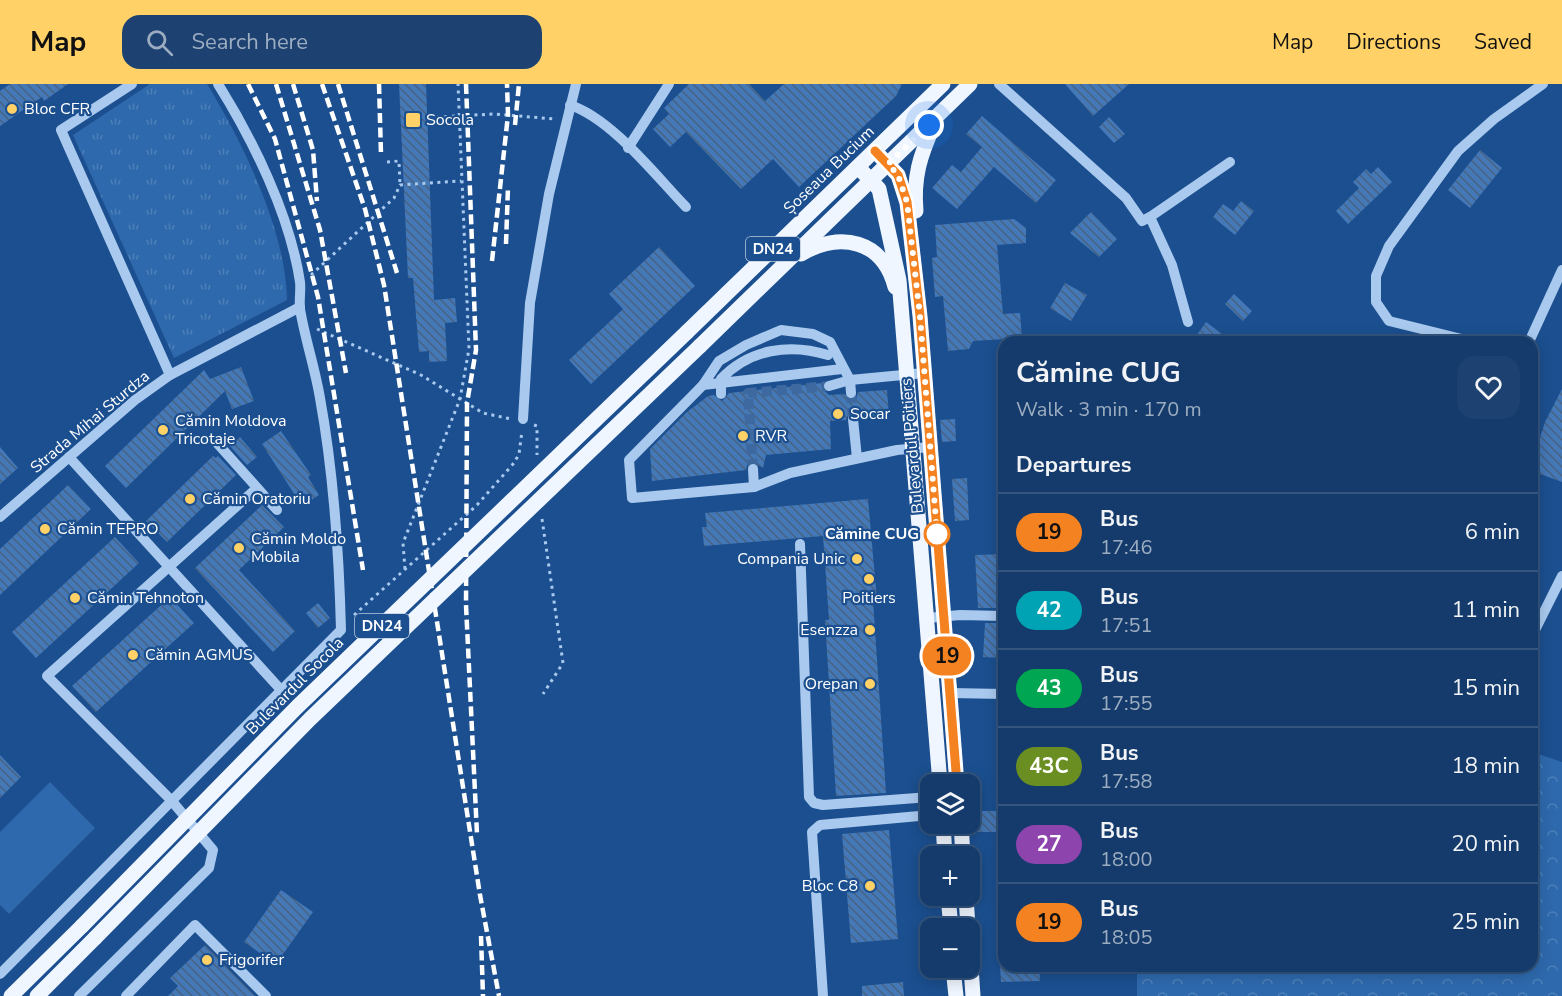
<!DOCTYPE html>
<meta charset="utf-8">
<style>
body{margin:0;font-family:"Nunito Sans",sans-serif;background:#1d4271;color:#f1f3f6;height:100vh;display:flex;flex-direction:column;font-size:22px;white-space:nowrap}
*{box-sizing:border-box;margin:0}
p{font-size:20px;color:#9dadc1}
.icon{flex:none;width:33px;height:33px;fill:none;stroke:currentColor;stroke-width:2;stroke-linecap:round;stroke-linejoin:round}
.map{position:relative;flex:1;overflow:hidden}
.sheet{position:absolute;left:998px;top:252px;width:540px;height:636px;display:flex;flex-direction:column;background:#143b6b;border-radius:18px;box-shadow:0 3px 15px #0003,0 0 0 2px #33557e}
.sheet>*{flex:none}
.badge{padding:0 12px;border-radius:20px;font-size:21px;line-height:39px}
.controls{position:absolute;left:920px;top:690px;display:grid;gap:12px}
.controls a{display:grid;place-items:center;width:60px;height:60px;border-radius:12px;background:#143b6b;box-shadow:0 3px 15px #0003,0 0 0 2px #33557e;font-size:30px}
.you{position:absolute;width:30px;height:30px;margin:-15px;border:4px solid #fff;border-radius:50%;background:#1a73e8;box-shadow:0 0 0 9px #1a73e833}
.map>.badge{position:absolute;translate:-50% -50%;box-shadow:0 0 0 3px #fff}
h2{padding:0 18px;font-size:22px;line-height:54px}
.round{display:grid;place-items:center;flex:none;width:63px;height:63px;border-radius:18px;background:#1d4271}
.summary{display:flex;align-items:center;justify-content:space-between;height:102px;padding:0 18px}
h1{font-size:28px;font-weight:700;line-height:45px}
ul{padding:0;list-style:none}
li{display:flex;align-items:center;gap:18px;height:78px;padding:0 18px;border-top:2px solid #33557e}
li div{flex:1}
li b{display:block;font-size:22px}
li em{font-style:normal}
li .badge{min-width:66px;font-weight:700;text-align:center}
header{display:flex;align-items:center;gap:36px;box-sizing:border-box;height:84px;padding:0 30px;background:#ffd166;color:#111}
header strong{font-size:28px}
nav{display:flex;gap:33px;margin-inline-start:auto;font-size:21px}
.search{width:420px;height:54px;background:#1d4271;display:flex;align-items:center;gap:15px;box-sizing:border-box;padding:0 21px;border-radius:18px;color:#9dadc1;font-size:22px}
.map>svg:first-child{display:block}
</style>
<header>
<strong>Map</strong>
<div class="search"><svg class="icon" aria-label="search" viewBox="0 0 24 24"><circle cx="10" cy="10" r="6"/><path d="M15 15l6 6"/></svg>Search here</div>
<nav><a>Map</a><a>Directions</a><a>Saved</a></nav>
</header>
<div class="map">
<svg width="1562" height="912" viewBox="0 0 1562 912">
<defs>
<pattern id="grass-tufts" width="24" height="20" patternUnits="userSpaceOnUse" patternTransform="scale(1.5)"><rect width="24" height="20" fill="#2e69ad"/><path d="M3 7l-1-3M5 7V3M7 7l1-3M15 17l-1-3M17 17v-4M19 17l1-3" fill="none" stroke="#4d80b9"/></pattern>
<pattern id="forest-crowns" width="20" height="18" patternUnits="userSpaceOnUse" patternTransform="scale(1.5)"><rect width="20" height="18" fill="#2e69ad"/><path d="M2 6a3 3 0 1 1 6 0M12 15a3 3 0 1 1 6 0" fill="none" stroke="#4d80b9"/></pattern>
<pattern id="building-back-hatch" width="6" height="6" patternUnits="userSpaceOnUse" patternTransform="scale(1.5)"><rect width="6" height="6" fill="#4478b7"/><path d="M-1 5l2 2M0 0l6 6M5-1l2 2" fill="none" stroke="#486282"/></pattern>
</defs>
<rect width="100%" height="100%" fill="#1b4f8f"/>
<path fill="url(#grass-tufts)" d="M150 0H207C243 59 286 147 287 216L174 274 73 51Z"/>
<polygon fill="url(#forest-crowns)" points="1532,668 1562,678 1562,912 1137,912 1137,882 1532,882"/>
<polygon fill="#2e69ad" points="50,698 95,744 9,830 0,821 0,748"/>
<g fill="url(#building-back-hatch)">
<polygon points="10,0 68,0 44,17 42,13 0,42 0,7"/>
<polygon points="399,0 426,0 434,216 455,214 457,238 445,239 447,277 429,278 429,267 419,268 413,194 408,194"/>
<polygon points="689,0 749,0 765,17 784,0 902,0 896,12 799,103 773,75 741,105 686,48 670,63 653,45 669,30 664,24"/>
<polygon points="1065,0 1129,0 1093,32"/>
<polygon points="982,32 1056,96 1036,119 994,83 957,125 932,104 952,81 961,88 982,63 966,50"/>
<polygon points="1109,33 1125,50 1114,59 1099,43"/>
<polygon points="1480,66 1502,84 1470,124 1448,106"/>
<polygon points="1378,83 1392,98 1348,140 1336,127 1359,104 1353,98 1366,85 1371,90"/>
<polygon points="1241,117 1254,127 1235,151 1213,133 1223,120 1233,127"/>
<polygon points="1091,128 1117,155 1099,173 1070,149"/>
<polygon points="1014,135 1026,144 1026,159 997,161 1003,230 1020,229 1022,254 973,257 969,265 948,267 943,212 935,213 932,174 937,173 935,141"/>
<polygon points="659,163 695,202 591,300 569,276 623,225 609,210"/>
<polygon points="1065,199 1087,211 1071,237 1050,224"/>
<polygon points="1234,210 1252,227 1243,237 1225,220"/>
<polygon points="1206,238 1233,258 1192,258"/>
<polygon points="241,283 254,317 232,325 225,307 126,404 105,382 204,286 210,295"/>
<polygon points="822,299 822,305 829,311 844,310 851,316 856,315 858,308 887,306 889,332 860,334 857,328 849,329 846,336 830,337 831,365 766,371 763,384 752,378 747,381 746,386 652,397 650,365 687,328 708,312 714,311 722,317 729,309"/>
<polygon points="1562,305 1562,398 1532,387 1532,378 1545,338"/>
<polygon points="955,335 956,357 942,358 940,336"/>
<polygon points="281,347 311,391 308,393 319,411 302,422 262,360"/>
<polygon points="240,353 257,373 247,381 230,362"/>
<polygon points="0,363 18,384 0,400"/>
<polygon points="213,372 216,374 218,372 236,391 167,458 146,437"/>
<polygon points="967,394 969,436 955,437 952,395"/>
<polygon points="68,401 91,425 0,511 0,465"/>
<polygon points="868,415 877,516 873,516 886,709 836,712 825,536 829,536 823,452 704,462 702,443 707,443 705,429"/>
<polygon points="262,421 284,443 239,486 295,547 273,568 195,484"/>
<polygon points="115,453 139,479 36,574 12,548"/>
<polygon points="1004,470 1004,522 1000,524 978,524 975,471"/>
<polygon points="170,513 194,539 96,628 72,602"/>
<polygon points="318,519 330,534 318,544 306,529"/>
<polygon points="985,539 999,539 998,558 1004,559 1004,574 983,573"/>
<polygon points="0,671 21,693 0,714"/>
<rect x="978" y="727" width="26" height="21"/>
<polygon points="889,746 898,855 851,859 842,750"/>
<polygon points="281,806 313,828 276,880 244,858"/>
<polygon points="205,861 255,912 168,912 178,902 170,894"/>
<polygon points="1000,882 1039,882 1040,897 1001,898"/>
<polygon points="903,898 904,912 862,912 862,902"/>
</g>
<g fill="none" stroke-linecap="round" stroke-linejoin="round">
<g stroke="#3d69a0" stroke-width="10" stroke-dasharray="10 5" stroke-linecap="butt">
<polyline points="851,309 853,335"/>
<polyline points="753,385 748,309 829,302"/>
</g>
<g stroke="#a9c9ee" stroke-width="3" stroke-dasharray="3 4.5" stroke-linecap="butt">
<polyline points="437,33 494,30 555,35"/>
<polyline points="387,78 399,77 400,101"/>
<polyline points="311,191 394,114 400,101 461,97"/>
<polyline points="317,245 421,291 483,329 511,335"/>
<polyline points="534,341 537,342 537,371"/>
<polyline points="542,435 563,579 543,610"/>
<polyline points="405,485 403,459 460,315 469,265 458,0"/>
<polyline points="354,531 477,421 514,379 519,370 522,347"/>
</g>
<g stroke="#a9c9ee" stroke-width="10">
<polyline points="132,0 61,46 170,291"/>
<polyline points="999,0 1126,114 1142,137 1150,133 1172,181 1188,238"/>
<path d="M570 21C612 35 655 91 686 123"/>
<polyline points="628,64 669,0"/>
<polyline points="1150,133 1230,78"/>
<polyline points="1474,258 1389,237 1376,218 1376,192 1389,162 1458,67 1494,35 1543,0"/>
<polyline points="1529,258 1562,186"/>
<polyline points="842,285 703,301 629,376 632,414 754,403 790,389 897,366 930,363"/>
<polyline points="703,301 719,277 746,261 781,246 813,250 830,258 850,296 851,309"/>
<polyline points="829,302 850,296 924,289"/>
<polyline points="523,335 530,219 549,110 576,0"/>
<polyline points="853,335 857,374"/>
<polyline points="217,359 277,426"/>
<polyline points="69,373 282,607"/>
<polyline points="753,385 754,403"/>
<polyline points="0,433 135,316 170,291 300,223"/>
<polyline points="800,460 809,713 814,719 823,721 930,713"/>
<polyline points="927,534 960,531 1004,532"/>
<polyline points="1532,552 1562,492"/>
<polyline points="950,609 1004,610"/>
<path d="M0 890 341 546C339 468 334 391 320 314 315 284 305 255 300 225 299 216 301 206 300 198 290 131 253 56 218 0"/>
<polyline points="79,912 209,784 213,766 171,716 47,592 257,404"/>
<polyline points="126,912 195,841 266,912"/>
<polyline points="823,912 812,748 820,741 930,731"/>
</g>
<g stroke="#f0f6ff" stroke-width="15">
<polyline points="875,67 898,91 907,119 920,232 957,700"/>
<polyline points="858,83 879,105 899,196 940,700"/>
<path d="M916 127C913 94 920 71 934 41"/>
<path d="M801 170C840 147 883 156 895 203"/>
<polyline points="687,248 943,0"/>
<polyline points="700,262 970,0"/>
<polyline points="943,740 945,772"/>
<polyline points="961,740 963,772"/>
<polyline points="948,812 951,844"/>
<polyline points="966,812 968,844"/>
<polyline points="969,854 973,912"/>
<polyline points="953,884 956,912"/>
<polyline points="11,912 82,842"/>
<polyline points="37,912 95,854"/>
</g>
<g stroke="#fff" stroke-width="4.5" stroke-dasharray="10 4.5" stroke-linecap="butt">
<polyline points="248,0 275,55 318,213 363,486"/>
<polyline points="276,0 320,146 346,289"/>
<polyline points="293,0 313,66 317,117"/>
<polyline points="322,0 365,125 384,201 480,811 499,912"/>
<polyline points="338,0 397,189"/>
<polyline points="379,0 381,70"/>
<polyline points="466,0 476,266 467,319 466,521 477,750"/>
<polyline points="515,41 519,0"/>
<polyline points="506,160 508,103"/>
<polyline points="492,177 508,31 507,0"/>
<polyline points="481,852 483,912"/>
</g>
<path stroke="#a9c9ee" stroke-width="10" d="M721 310V295C749 265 790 259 828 271"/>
<g stroke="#f0f6ff" stroke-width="15">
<polyline points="82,842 297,623 687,248"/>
<polyline points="95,854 310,635 700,262"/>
</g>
</g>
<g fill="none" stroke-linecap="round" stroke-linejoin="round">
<g stroke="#fff" stroke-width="14">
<polyline id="line" points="875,67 898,91 907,118 920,232 957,700"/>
</g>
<use href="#line" stroke="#f58220" stroke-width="9"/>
<polyline stroke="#fff" stroke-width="6" stroke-dasharray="0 10.8" points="929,41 888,80 898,91 907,118 920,232 937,450"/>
</g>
<g fill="#ffd166" stroke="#1b4f8f" stroke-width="2">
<circle cx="12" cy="25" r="6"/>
<rect x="405" y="28" width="16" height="16" rx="3"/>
<circle cx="838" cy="330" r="6"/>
<circle cx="163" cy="346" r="6"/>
<circle cx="743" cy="352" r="6"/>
<circle cx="190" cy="415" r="6"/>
<circle cx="45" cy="445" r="6"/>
<circle cx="239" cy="464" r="6"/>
<circle cx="857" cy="475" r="6"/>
<circle cx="869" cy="495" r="6"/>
<circle cx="75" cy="514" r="6"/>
<circle cx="870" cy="546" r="6"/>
<circle cx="133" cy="571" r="6"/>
<circle cx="870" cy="600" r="6"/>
<circle cx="870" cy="802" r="6"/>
<circle cx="207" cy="876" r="6"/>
</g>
<circle fill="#fff" stroke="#f58220" stroke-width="3" cx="937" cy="450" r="12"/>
<g text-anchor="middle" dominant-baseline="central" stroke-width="4.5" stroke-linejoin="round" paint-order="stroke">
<g fill="#1b4f8f" stroke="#bbcadd" stroke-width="1.5">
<rect x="746" y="153" width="54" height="24" rx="4.5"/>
<rect x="355" y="530" width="54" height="24" rx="4.5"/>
</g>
<g font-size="15" font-weight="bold" fill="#fff">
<text x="773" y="165">DN24</text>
<text x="382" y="542">DN24</text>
</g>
<g font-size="16" fill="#fff" stroke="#1b4f8f" text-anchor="start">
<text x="24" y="25">Bloc CFR</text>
<text x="426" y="36">Socola</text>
<text x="850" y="330">Socar</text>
<text x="175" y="337">Cămin Moldova<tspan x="175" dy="18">Tricotaje</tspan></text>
<text x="755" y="352">RVR</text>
<text x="202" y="415">Cămin Oratoriu</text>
<text x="57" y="445">Cămin TEPRO</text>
<text x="251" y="455">Cămin Moldo<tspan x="251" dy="18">Mobila</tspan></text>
<text x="845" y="475" text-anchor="end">Compania Unic</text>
<text x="87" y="514">Cămin Tehnoton</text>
<text x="869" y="514" text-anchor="middle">Poitiers</text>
<text x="858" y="546" text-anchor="end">Esenzza</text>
<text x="145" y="571">Cămin AGMUS</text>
<text x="858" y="600" text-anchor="end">Orepan</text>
<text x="858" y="802" text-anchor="end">Bloc C8</text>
<text x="219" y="876">Frigorifer</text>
</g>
<g font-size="16" fill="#fff" stroke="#1b4f8f">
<text transform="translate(829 86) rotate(-44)">Șoseaua Bucium</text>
<text transform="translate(90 338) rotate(-40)">Strada Mihai Sturdza</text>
<text transform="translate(912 362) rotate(-95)">Bulevardul Poitiers</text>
<text transform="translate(295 602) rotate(-45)">Bulevardul Socola</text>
</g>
<g font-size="16" font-weight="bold" fill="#fff" stroke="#1b4f8f" text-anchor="end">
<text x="919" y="450">Cămine CUG</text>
</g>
</g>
</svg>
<div class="controls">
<a><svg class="icon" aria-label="layers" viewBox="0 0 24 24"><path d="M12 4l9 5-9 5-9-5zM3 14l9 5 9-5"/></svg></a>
<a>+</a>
<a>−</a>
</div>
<div class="you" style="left:929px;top:41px"></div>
<b class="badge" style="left:947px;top:572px;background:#f58220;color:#111">19</b>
<section class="sheet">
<div class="summary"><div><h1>Cămine CUG</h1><p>Walk · 3 min · 170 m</p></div><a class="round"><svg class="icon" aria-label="heart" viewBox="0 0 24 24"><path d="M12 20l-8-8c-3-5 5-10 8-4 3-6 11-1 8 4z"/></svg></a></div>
<h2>Departures</h2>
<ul>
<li><span class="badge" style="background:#f58220;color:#111">19</span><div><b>Bus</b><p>17:46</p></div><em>6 min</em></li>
<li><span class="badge" style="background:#00a3b4;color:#fff">42</span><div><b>Bus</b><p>17:51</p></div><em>11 min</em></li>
<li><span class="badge" style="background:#00a651;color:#fff">43</span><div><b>Bus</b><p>17:55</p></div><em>15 min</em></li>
<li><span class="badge" style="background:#6b8e23;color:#fff">43C</span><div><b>Bus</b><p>17:58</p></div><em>18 min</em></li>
<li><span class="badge" style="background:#8e44ad;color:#fff">27</span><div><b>Bus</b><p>18:00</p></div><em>20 min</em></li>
<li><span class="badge" style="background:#f58220;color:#111">19</span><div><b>Bus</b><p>18:05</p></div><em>25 min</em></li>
</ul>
</section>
</div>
